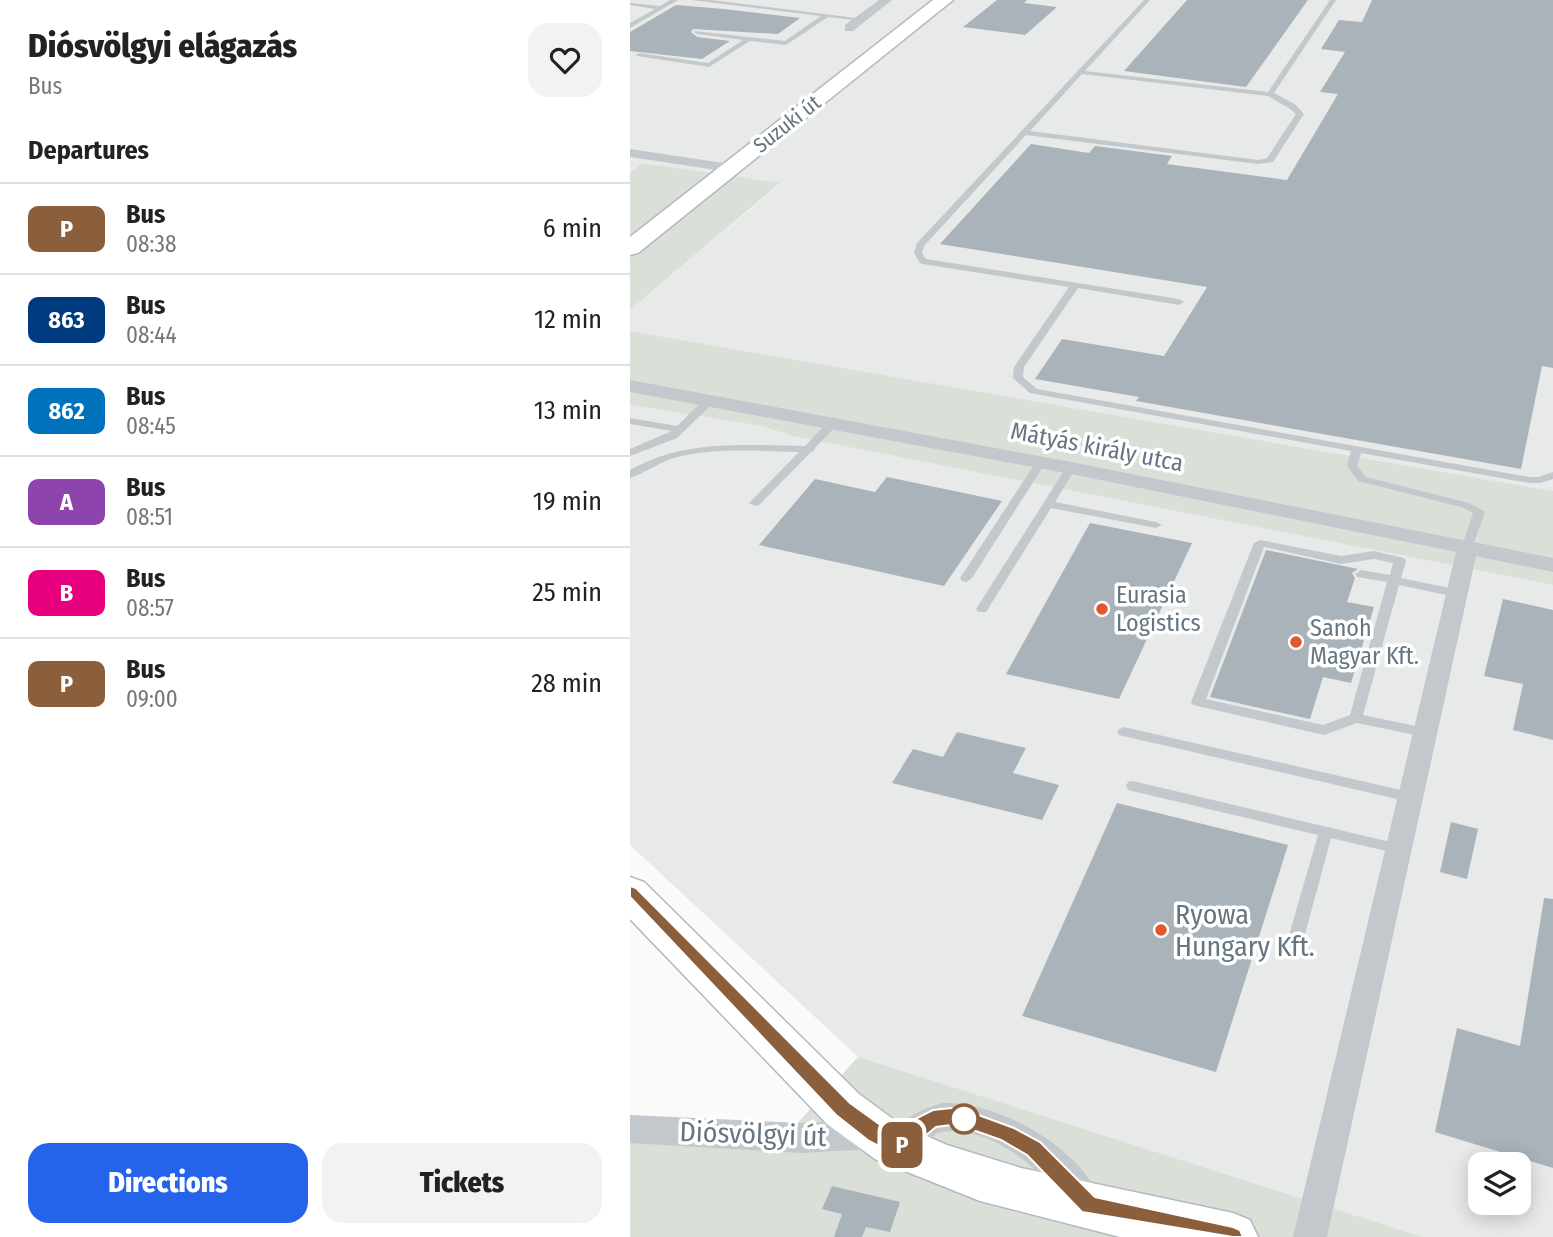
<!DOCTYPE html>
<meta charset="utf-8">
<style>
body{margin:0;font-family:"Fira Sans Condensed",sans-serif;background:#f2f2f2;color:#222;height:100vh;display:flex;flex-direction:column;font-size:26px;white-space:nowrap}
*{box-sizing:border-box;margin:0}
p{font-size:23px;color:#767676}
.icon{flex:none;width:38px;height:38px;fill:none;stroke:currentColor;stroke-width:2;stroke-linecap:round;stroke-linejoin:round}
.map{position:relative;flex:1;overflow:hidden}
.details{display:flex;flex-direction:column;background:#fff;width:630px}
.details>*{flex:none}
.badge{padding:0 14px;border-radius:10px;font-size:24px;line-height:46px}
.fabs{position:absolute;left:838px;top:1152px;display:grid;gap:14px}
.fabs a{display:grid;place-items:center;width:63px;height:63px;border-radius:14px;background:#fff;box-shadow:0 4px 18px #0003;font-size:35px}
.map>.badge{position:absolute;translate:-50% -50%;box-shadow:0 0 0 4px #fff}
h2{padding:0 28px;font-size:26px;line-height:63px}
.round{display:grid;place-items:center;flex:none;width:74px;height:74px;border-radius:21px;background:#f2f2f2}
.head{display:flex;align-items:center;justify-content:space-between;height:119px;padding:0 28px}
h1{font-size:33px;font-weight:800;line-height:52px}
.cta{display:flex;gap:14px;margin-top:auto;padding:14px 28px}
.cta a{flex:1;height:80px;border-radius:21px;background:#2563eb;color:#fff;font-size:28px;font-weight:800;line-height:80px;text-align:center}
.cta a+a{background:#f2f2f2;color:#222}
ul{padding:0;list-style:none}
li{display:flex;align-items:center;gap:21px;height:91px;padding:0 28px;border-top:2px solid #e0e0e0}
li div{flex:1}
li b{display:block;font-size:26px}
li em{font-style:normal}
li .badge{min-width:77px;font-weight:700;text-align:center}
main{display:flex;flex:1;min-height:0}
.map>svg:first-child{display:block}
</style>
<main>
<section class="details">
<div class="head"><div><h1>Diósvölgyi elágazás</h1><p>Bus</p></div><a class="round"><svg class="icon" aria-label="heart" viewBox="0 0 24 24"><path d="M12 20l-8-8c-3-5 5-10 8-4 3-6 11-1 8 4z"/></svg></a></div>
<h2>Departures</h2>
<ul>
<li><span class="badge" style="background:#8b5e3c;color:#fff">P</span><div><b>Bus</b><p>08:38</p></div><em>6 min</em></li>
<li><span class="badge" style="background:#003b80;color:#fff">863</span><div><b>Bus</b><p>08:44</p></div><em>12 min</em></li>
<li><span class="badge" style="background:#0072bc;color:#fff">862</span><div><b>Bus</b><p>08:45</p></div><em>13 min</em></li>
<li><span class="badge" style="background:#8e44ad;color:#fff">A</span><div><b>Bus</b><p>08:51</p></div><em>19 min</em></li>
<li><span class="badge" style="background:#e6007e;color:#fff">B</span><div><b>Bus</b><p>08:57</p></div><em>25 min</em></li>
<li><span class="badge" style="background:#8b5e3c;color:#fff">P</span><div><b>Bus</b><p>09:00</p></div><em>28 min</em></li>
</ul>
<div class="cta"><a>Directions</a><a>Tickets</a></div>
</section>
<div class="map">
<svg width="923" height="1237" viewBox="0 0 923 1237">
<rect width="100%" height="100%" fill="#fafaf8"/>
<g fill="#e8e9e9" fill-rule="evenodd">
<polygon points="0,0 923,0 923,491 0,331 0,310 150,184 12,163 0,173"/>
<path d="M0 405 132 426 162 436 923 585V1237H769L228 1057 0 845ZM850 1164H889V1202H850Z"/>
</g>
<g fill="#dadfd7">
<polygon points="12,163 150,183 0,310 0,173"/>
<polygon points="0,331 923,491 923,585 162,436 132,426 0,405"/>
<polygon points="228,1057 792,1237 0,1237 0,1116 163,1128"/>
</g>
<g fill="#aab3b9">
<polygon points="367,0 397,0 394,3 427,7 395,35 333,27"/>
<polygon points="557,0 678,0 616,87 494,71"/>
<polygon points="742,0 923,0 923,368 912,366 891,469 506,401 509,397 405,379 432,339 534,356 577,287 310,244 401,144 459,153 465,146 542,156 537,164 657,180 708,94 690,92 715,52 691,49 709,20 732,22"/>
<polygon points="46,5 94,9 170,18 148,34 63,29 61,32 67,37 100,41 72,59 0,51 0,32"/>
<polygon points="257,477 372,501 314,586 129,545 185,479 245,492"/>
<polygon points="460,523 562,543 489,699 376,674"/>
<polygon points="636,550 728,569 722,573 725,578 717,602 744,607 721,683 693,677 680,719 580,697"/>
<polygon points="873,599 923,610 923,740 883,730 893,684 854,676"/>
<polygon points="327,732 396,748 383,773 429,785 412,820 262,783 283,749 313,757"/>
<polygon points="487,803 658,845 586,1072 392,1016"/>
<polygon points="821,822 848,829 837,879 810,872"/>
<polygon points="914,898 923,899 923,1168 805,1132 827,1028 890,1046"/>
<polygon points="202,1186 270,1202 260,1232 236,1227 232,1237 204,1237 212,1214 192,1209"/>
</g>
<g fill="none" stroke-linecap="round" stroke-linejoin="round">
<g stroke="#b3babf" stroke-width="3">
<g id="secondary">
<polygon points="303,0 323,0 8,253 0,255 0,237"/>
<polygon points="0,877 14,882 229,1094 271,1125 317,1145 391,1168 603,1213 620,1220 628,1237 490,1237 350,1201 245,1159 197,1124 0,919"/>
</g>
</g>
<g fill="#c3c8cc" fill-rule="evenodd">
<polygon points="40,0 48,0 0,28 0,23 25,9 0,5 0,3 30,6"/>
<polygon points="61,0 81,0 234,19 231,21 198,17 156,45 120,41 79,67 7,56 6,55 9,53 78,63 113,40 67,34 64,32 65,31 155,41 191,16"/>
<path d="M514 0H520L455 71 638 92 700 0H706L644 93 666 105 674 114 643 162 628 164 396 135 294 246 292 253 296 259 549 299 554 302 549 305 448 288 394 367 393 377 407 389 899 477H909L923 472V479L910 483H899L731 453 727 466 736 477 839 503 855 512 841 551 837 553 831 549 843 513 831 507 728 481 717 466 721 451 400 393 383 378 384 367 439 287 293 264 290 263 284 253 287 243ZM452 74 638 96 660 109 666 114 637 158 628 160 400 131Z"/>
<polygon points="81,396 85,397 85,401 47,438 0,456 0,449 42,431 0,424 0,418 47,426 77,397"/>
<path d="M203 420 208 423 207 425 185 448 184 451 181 452 129 505 125 506 119 503 169 452C128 451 84 447 44 458 28 463 15 473 0 478V470C54 439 115 445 175 446L199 421Z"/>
<polygon points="411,459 416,462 342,578 336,582 332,581 330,578 406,462"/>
<polygon points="441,465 446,468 425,502 526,522 532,525 526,528 421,508 356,612 348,612 346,609 437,466"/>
<path d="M630 540 711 556 744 551 774 558 776 561 771 578 830 590 832 593 830 596 826 597 769 585 733 715 800 729 802 732 800 735 795 737 727 723 694 735 563 705 561 702 624 543ZM634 547 711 564 744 559 763 563 760 575 731 570 725 574 727 577 757 582 720 715 693 725 576 699Z"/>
<polygon points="494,727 780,792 785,793 787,797 785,801 780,802 489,735 487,732 489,729"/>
<polygon points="503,781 769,844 774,845 776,849 774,853 769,854 701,838 671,949 668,953 663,955 658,953 655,949 688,835 498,790 496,786 498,782"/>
</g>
<g fill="#c3c8cc" fill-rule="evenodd">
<polygon points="249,0 262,0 223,31 215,31 215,25"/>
<polygon points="0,149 100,164 107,168 100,172 0,157"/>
<polygon points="0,380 441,462 923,558 923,572 846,556 697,1237 663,1237 826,552 441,474 0,392"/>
<path d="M313 1103C369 1102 447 1146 470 1198L465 1209 453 1214C434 1206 423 1188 409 1174 385 1149 343 1124 307 1133L281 1158 270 1163 259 1158 254 1148C266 1122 286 1110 313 1103Z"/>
<polygon points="0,1115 171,1123 243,1121 254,1125 259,1135 254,1145 243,1149 171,1153 0,1143"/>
</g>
<use href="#secondary" fill="#fff" fill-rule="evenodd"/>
</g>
<polygon fill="#8b5e3c" stroke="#fff" stroke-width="2" points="0,886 6,888 220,1103 267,1137 283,1120 303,1110 321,1108 343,1113 384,1128 410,1142 465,1197 603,1227 610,1230 613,1237 603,1237 452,1212 397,1155 371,1140 343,1130 321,1125 306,1127 270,1157 239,1141 206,1115 0,897"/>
<g fill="#e4572e" stroke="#fff" stroke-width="2.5">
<circle cx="472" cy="609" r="7"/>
<circle cx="666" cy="642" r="7"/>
<circle cx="531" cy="930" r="7"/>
</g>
<circle fill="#fff" stroke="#8b5e3c" stroke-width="3.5" cx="334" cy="1119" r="14"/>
<g text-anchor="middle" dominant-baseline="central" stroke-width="7" stroke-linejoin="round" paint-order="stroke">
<g font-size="21" fill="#657683" stroke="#fff">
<text transform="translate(157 124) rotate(-38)">Suzuki út</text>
</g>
<g font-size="24" fill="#657683" stroke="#fff">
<text transform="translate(467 447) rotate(11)">Mátyás király utca</text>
</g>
<g font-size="24" fill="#657683" stroke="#fff" text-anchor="start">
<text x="486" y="595">Eurasia<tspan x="486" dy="28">Logistics</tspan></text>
<text x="680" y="628">Sanoh<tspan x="680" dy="28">Magyar Kft.</tspan></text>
</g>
<g font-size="28" fill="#657683" stroke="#fff" text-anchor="start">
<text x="545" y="914">Ryowa<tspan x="545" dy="32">Hungary Kft.</tspan></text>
</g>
<g font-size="28" fill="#657683" stroke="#fff">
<text transform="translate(123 1134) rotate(2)">Diósvölgyi út</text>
</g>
</g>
</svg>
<div class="fabs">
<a><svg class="icon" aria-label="layers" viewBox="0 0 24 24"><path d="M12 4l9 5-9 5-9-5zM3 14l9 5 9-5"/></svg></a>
</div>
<b class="badge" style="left:272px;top:1145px;background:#8b5e3c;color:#fff">P</b>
</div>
</main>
